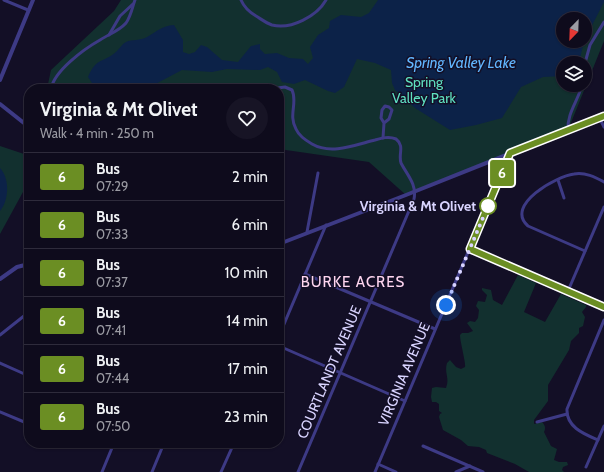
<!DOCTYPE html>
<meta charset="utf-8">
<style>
body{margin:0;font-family:Cabin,sans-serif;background:#171425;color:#f1f3f6;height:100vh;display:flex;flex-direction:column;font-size:15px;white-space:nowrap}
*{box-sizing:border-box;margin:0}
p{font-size:13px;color:#9b9ba3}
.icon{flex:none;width:22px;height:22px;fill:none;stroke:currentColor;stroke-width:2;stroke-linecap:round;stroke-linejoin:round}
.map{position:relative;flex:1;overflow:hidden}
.drawer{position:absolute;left:24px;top:84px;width:260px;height:364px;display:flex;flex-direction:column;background:#0e0b1c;border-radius:16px;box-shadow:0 1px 3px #0004,0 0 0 1px #2e2b3b}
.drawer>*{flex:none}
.badge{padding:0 8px;border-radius:3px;font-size:14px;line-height:26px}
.needle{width:26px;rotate:203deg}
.buttons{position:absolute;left:556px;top:12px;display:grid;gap:8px}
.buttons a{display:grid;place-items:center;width:36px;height:36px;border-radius:50%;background:#0e0b1c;box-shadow:0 1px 3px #0004,0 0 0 1px #2e2b3b;font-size:20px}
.you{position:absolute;width:20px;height:20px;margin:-10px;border:3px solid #fff;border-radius:50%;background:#1a73e8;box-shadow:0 0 0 6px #1a73e833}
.map>.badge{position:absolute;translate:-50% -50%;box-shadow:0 0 0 2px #fff}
.round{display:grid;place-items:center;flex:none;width:42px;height:42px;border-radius:21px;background:#171425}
.summary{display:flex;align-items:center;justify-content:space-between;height:68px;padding:0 16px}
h1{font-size:19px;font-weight:700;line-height:30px}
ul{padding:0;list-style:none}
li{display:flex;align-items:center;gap:12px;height:48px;padding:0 16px;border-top:1px solid #2e2b3b}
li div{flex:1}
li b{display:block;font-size:15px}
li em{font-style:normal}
li .badge{min-width:44px;font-weight:700;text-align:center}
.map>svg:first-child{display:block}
</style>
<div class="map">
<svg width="604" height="472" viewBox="0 0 604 472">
<rect width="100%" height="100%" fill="#130f26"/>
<g fill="#12302f" fill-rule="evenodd">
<path d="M121 0H604V41L568 130 406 195 369 162 279 149V89H47L51 70 114 11ZM563 19H585V41H563ZM563 63H585V85H563Z"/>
<polygon points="0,146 24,154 29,181 0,234"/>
<path d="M518 275 536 283 524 312 545 322 561 294 586 305V307L582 312 585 317 583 326 579 328V333L571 341 569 350 548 385V401L534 420V424L542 422C545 425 546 428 544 432L551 446 557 449 554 460 559 462H567L568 465 563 467 562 470 564 472H529L515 464 487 453 486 450 479 447 468 446 461 440 443 430 439 417 440 414 442 413 439 411V404L436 402H432L431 397 432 388 436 387 446 388C450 377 444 374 447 363L450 360 456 367 461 369 465 367C466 363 460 342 460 335L462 333H468L473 331 467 323 470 321 475 322 478 318 479 310 476 306 478 301 485 302 487 295 482 290V288L491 290 493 300 502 305Z"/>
</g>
<g fill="#0c2248">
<path d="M378 0H604V2L585 39V19H563V41H584L579 63H563V76L543 77 521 87 502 118 476 125 450 130 415 108 395 90 392 83 391 70 375 63 357 59 344 87 335 93 328 91 305 80 294 84 282 82 277 72 268 67 260 70 227 69 212 72 182 70 146 89H96L88 77C97 56 103 64 117 51 120 48 122 44 126 42 132 39 140 41 147 37 158 31 161 26 174 25L183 40V52L189 54 195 52 201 45 207 47 222 60 238 62 251 46 260 44V49L265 54 277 53 289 58 303 59 308 64 313 58 310 47 318 35 329 28 330 21 341 15 361 17 369 13Z"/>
<path d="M0 168C10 179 9 200 0 211Z"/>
</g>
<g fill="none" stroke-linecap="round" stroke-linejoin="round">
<g stroke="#3d3a85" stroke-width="3">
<polyline points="4,0 28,10"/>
<path d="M241 0C244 7 249 12 256 16 261 19 266 23 272 25 291 30 317 16 326 0"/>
<polyline points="109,35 120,16 133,4"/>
<polyline points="585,63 590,45 604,22"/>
<path d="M51 89C54 71 84 49 100 40 109 34 119 31 126 23 131 16 132 8 135 0"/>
<path d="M270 89 285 87 292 90C298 102 288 115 296 129 299 136 305 140 312 144 331 155 355 145 375 140 382 138 389 136 396 139 405 146 398 154 401 163 407 175 417 184 414 199L298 472"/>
<polyline points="599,117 604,127"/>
<path d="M568 130C567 113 578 101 582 85"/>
<polyline points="383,138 384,123 381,118 382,110 385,106 389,107 392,110 389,119 384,123"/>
<polyline points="279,175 281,170"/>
<polyline points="558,180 564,198"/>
<polyline points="307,232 318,173"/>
<polyline points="470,249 604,307"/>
<path d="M585 251 528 226C504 205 557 176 574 174 585 172 595 177 604 182"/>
<polyline points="305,274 435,329"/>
<polyline points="568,291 604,207"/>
<polyline points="0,335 29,312"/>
<polyline points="279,336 326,225"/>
<polyline points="279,346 405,401"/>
<polyline points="0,363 29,376"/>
<polyline points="0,412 29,424"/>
<polyline points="537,422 567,414"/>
<polyline points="26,423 29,415"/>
<path d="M598 440C584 434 566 427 567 409L604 320"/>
<polyline points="423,446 483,472"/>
<polyline points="378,464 396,472"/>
<polyline points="586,467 604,426"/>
<polyline points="102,472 114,443"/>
<polyline points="152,472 164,443"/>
<polyline points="221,472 234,443"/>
<polyline points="375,472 510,153"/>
<polyline points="456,472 470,466"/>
</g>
<g stroke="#3d3a85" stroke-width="4">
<polyline points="0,80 33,0"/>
<polyline points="0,104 29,127"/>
<polyline points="279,244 406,195 604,116"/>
<polyline points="0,279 17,267 29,264"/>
</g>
</g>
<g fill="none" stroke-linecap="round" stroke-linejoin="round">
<g stroke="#fff" stroke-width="9">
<polyline id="line" points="604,116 510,153 470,249 604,307"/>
</g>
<use href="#line" stroke="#6b8e23" stroke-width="6"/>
<polyline stroke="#d9d4ff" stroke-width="4" stroke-dasharray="0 7.2" points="446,305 488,206"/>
</g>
<circle fill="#fff" stroke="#6b8e23" stroke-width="2" cx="488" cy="206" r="8"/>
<g text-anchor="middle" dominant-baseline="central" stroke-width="3" stroke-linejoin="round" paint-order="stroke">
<g font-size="14" fill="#5fe0c0" stroke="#130f26">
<text x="424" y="82">Spring<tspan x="424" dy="16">Valley Park</tspan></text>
</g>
<g font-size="14" font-weight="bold" fill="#d9d4ff" stroke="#130f26" text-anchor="end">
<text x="476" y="206">Virginia &amp; Mt Olivet</text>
</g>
<g font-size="14" fill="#d9d4ff" stroke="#130f26">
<text transform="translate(329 372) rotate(-67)">COURTLANDT AVENUE</text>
<text transform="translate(404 374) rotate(-67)">VIRGINIA AVENUE</text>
</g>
<g font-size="15" font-style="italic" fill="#62b6ff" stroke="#130f26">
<text x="461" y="63">Spring Valley Lake</text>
</g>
<g font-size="15" letter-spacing="1" fill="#ffd6f0" stroke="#130f26">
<text x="353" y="282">BURKE ACRES</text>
</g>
</g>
</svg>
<div class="buttons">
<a><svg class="needle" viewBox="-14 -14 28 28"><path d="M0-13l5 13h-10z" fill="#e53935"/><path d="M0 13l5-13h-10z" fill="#9b9ba3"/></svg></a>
<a><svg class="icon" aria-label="layers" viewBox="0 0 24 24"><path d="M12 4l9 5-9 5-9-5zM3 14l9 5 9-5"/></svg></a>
</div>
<div class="you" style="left:446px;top:305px"></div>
<b class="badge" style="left:502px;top:173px;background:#6b8e23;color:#fff">6</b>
<section class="drawer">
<div class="summary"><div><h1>Virginia &amp; Mt Olivet</h1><p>Walk · 4 min · 250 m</p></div><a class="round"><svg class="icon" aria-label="heart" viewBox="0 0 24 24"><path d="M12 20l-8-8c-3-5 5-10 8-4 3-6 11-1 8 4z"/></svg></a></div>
<ul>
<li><span class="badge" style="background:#6b8e23;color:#fff">6</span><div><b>Bus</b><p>07:29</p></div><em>2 min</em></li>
<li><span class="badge" style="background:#6b8e23;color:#fff">6</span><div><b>Bus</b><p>07:33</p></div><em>6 min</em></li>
<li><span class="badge" style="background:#6b8e23;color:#fff">6</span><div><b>Bus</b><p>07:37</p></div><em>10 min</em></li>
<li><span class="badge" style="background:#6b8e23;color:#fff">6</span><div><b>Bus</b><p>07:41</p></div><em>14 min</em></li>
<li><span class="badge" style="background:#6b8e23;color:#fff">6</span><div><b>Bus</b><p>07:44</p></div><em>17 min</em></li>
<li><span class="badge" style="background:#6b8e23;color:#fff">6</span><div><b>Bus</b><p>07:50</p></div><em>23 min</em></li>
</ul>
</section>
</div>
